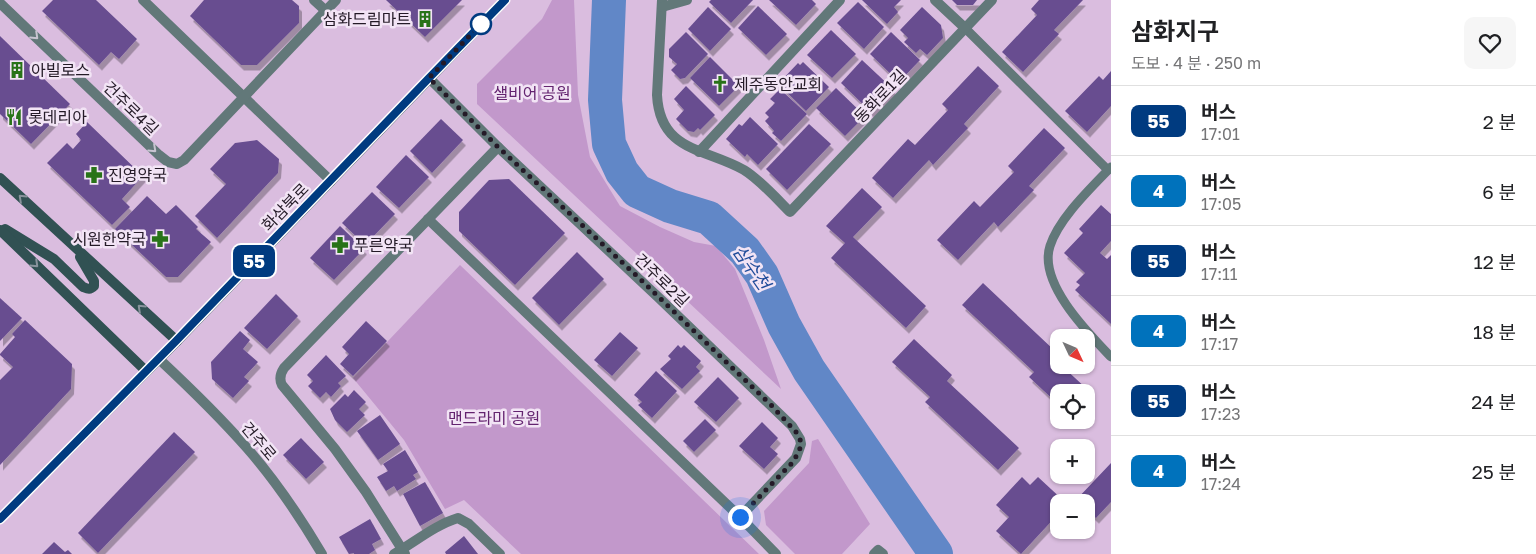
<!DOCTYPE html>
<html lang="ko">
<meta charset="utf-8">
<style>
body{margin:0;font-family:"Golos Text","Noto Sans KR",sans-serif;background:#f6f6f6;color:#202124;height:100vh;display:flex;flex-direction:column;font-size:19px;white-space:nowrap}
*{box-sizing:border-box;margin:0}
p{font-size:16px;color:#757577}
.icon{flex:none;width:28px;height:28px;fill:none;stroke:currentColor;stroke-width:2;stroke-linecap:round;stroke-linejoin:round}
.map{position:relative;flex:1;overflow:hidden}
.details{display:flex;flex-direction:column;background:#fff;width:425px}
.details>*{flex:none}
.badge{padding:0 10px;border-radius:8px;font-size:18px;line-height:32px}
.needle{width:32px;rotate:134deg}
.tools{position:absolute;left:1050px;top:329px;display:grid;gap:10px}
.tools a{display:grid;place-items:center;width:45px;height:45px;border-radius:10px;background:#fff;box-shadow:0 1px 4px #0004;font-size:25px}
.you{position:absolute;width:25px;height:25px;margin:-12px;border:4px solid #fff;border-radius:50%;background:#1a73e8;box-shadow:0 0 0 8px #1a73e833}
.map>.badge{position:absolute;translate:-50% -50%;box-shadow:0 0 0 2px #fff}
.round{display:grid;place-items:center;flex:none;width:52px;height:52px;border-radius:10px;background:#f6f6f6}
.summary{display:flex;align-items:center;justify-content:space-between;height:85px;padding:0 20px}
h1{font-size:24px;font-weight:700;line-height:38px}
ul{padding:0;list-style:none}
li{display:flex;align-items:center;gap:15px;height:70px;padding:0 20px;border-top:1px solid #e0e0e0}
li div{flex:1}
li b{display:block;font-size:19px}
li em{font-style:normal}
li .badge{min-width:55px;font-weight:700;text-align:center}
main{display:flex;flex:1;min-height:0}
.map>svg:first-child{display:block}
</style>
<main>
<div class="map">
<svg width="1111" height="554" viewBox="0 0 1111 554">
<defs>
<filter id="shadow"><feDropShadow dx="3" dy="5.5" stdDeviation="0" flood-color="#0004"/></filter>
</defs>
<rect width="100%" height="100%" fill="#dabddf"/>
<g fill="#c298cb">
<polygon points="552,0 574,0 578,95 590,157 620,206 660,227 694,242 716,246 735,269 764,340 781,389 477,104 477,84 542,19"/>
<polygon points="460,265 759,554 521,554 464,500 445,509 404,440 353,378"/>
<polygon points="818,439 870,524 842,554 795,554 766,525 764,511 809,463 812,441"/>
</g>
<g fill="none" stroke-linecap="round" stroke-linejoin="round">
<polyline stroke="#6187c7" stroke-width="34" points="609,0 605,100 609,144 622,172 637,191 670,206 709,218 745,251 762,275 784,325 809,370 936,554"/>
</g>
<g fill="#684e90" filter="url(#shadow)">
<polygon points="53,0 96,0 137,39 119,59 111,52 99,65 42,11"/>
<polygon points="204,0 292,0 299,6 299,23 257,65 241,65 190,16"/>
<polygon points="386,0 462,0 425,37"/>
<polygon points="711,0 753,0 731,23 709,2"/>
<polygon points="769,0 812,0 816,4 796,25"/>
<polygon points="862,0 901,0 894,7 898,12 887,24"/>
<polygon points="952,0 977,0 973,5 957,5"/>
<polygon points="1039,0 1083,0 1054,30 1059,34 1023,72 1002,52 1037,15 1031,9"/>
<polygon points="858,2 884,27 864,49 837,23"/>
<polygon points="758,6 787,34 766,55 738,28"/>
<polygon points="708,7 731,29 710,51 688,29"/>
<polygon points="922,7 941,25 943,38 927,55 920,49 916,53 904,42 908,38 900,30"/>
<polygon points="831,30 856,54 832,78 807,55"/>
<polygon points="686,32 708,54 685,78 680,79 671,70 677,64 669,57 669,49"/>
<polygon points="891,32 920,60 899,82 870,54"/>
<polygon points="0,36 70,104 31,144 0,114"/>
<polygon points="710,57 739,86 719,106 690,78"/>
<polygon points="862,60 893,89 871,112 841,83"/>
<polygon points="803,62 829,87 806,111 778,84 798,63 800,65"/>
<polygon points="978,66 999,86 964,124 968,128 933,165 929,160 893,198 872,178 908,139 915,145 948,110 942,104"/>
<polygon points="1111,71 1111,106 1087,132 1065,111 1099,76 1103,80"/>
<polygon points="686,86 715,115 700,130 698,128 694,132 688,131 676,119 684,110 674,99"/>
<polygon points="836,88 865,116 845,136 816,108"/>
<polygon points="780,89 807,114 781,141 772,133 774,131 765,121 769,117 765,113 775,103 770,99"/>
<polygon points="750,117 778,144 758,165 747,154 745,157 726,139 739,124 742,126"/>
<polygon points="441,119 463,140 432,173 410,151"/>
<polygon points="87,122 143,176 122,199 130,207 112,225 47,163 67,143 73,149 81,140 76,134"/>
<polygon points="809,124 831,144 787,190 766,169"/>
<polygon points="1044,128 1065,148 1029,186 1034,190 998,227 994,222 958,260 937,240 974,201 980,207 1014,172 1008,166"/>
<polygon points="257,140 279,159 278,173 217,238 195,216 226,184 210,169 235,143"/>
<polygon points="406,155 429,177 399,208 376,187"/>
<polygon points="509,179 565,233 515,285 459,231 459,212 489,180"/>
<polygon points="862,188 882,207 853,237 926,306 906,328 831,258 845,243 826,226"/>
<polygon points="372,192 395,214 365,245 342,223"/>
<polygon points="147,196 166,214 176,205 198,227 196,229 211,242 178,277 166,277 115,229"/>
<polygon points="1101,205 1111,214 1111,241 1100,253 1107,259 1111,255 1111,324 1075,290 1080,285 1076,282 1085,273 1064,253 1083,233 1079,229"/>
<polygon points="340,226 364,249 334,280 310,258"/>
<polygon points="577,252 604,279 559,325 532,298"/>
<polygon points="983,283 1055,351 1051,356 1059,363 1059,365 1061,365 1088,390 1086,392 1059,392 1059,405 1029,377 1034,372 962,305"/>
<polygon points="276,294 298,316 267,349 244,328"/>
<polygon points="0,298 22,318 0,341"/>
<polygon points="25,320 72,364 71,389 0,465 0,380 13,367 0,355 0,354 15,337 12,334"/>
<polygon points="366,321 387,341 353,376 340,364 349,354 342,347"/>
<polygon points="240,331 250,340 243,349 258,362 244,377 249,381 233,398 212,379 211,362"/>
<polygon points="620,332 638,348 612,376 594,360"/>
<polygon points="914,339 952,375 947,381 1019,448 998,470 925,402 930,397 892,362"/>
<polygon points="678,345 681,348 684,345 701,361 696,367 700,371 682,389 660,369 671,359 668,356"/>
<polygon points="326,355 346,376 338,383 341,386 331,397 326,392 320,398 308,386 313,381 307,375"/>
<polygon points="656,371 677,391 652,418 638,405 642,402 634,395"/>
<polygon points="718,377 739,398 716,422 694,402"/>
<polygon points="354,390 366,402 359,409 365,415 347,432 335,420 330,409 345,394 348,397"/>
<polygon points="380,415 400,444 378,460 357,431"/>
<polygon points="705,419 716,430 694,452 683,441"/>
<polygon points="762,422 778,438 770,447 778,454 764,469 739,446"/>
<polygon points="174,432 195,452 98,553 78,533"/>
<polygon points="301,438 324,462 306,479 283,455"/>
<polygon points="405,450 418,472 413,475 416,479 397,491 394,486 386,491 377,477 388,471 383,464"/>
<polygon points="1111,463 1111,502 1096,518 1086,509 1086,502 1080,502 1076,500"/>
<polygon points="1022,477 1030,485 1038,477 1065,502 1059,502 1059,513 1021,554 996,531 1009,517 996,505"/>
<polygon points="425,482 443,513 420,526 403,494"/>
<polygon points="370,519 381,539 372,544 375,550 369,554 354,554 354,553 349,554 339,537"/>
<polygon points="464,536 478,554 446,554 445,552"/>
<polygon points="54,542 65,552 68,550 72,554 42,554"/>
</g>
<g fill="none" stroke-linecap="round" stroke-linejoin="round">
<g stroke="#627879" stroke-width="9">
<polyline points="965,28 1108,170"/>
<path d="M1111 167C1091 188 1059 218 1050 246 1038 283 1088 333 1111 357"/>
</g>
<g stroke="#627879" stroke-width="10">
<polyline points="143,0 331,181"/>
<polyline points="314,0 326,11"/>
<path d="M662 0 657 95C660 152 705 148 744 170 759 179 777 199 790 212L992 0"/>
<polyline points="935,0 965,28"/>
<polyline points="0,3 159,155 168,162 177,164 184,160 336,0"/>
<polyline points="662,7 687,0"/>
<polyline points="429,78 498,147 658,297 792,426 800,439 801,444 796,458 740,517 776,554"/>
<polyline points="699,152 840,0"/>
<polyline points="428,219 740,517"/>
<path d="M159 359C190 388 220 417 247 448 276 481 300 517 322 554"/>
<path d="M394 554C415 542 435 525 458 518L469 524 500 554"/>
<path d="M405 554 366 492 335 449 282 385C279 379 280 374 284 368L498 147"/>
<polyline points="874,554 878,550 883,554"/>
</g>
<g stroke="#315153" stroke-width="10">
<polyline points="0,178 177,341"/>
<path d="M5 229 54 259 83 287C88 289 90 290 94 286V281L80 257"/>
<polyline points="0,230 146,371"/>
<polyline points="0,519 177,341 505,0"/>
</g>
</g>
<defs><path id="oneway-chevron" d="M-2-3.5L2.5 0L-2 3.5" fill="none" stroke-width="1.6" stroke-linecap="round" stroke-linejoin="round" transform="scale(1.25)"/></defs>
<g stroke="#c7c4d0">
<use href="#oneway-chevron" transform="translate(35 36) rotate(44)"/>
<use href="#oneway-chevron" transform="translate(153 149) rotate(43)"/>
</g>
<g stroke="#88939c">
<use href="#oneway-chevron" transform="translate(22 198) rotate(-137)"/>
<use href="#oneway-chevron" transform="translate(35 264) rotate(44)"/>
<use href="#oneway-chevron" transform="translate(141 308) rotate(-137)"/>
</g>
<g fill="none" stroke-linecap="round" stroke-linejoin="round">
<g stroke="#fff" stroke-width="11">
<polyline id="line" points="0,519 176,341 429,78 505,0"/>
</g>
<use href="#line" stroke="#003b80" stroke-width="8"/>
<polyline stroke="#241a27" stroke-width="5" stroke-dasharray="0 9" points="481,24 429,78 498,147 639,278 771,405 796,432 800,439 801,444 799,452 791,464 740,517"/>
</g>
<defs>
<g id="building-bare" transform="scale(1.35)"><path d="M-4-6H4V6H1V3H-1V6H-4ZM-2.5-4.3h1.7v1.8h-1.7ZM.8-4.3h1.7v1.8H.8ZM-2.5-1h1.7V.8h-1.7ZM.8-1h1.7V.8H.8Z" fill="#287318" stroke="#f2e4f5" stroke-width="2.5" paint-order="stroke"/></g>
<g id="church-bare" transform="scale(1.35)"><path d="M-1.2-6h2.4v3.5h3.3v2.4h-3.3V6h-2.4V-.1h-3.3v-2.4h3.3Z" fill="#287318" stroke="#f2e4f5" stroke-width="2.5" paint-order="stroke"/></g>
<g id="restaurant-bare" transform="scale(1.35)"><path d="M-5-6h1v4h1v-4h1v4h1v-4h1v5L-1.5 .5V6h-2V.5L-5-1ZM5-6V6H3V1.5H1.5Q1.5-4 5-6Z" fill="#287318" stroke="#f2e4f5" stroke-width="2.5" paint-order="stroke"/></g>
<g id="pharmacy-bare" transform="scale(1.35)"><path d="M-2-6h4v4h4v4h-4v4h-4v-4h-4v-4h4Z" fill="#287318" stroke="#f2e4f5" stroke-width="2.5" paint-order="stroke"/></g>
</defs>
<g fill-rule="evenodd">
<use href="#building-bare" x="425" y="19"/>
<use href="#building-bare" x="17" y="70"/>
<use href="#church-bare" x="720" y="84"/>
<use href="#restaurant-bare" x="14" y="117"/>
<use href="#pharmacy-bare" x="94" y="175"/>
<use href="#pharmacy-bare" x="160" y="239"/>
<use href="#pharmacy-bare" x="340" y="245"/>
</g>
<circle fill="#fff" stroke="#003b80" stroke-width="2.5" cx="481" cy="24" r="10"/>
<g text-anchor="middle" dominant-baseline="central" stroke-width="5" stroke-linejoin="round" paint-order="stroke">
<g font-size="16" fill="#241a27" stroke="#f2e4f5" text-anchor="start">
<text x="411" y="19" text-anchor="end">삼화드림마트</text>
<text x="31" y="70">아빌로스</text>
<text x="734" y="84">제주동안교회</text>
<text x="28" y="117">롯데리아</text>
<text x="108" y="175">진영약국</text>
<text x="146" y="239" text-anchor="end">시원한약국</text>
<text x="354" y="245">푸른약국</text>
</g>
<g font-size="16" fill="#63236f" stroke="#f2e4f5">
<text x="532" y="93">샐비어 공원</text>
<text x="494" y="418">맨드라미 공원</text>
</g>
<g font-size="16" fill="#241a27" stroke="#f2e4f5">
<text transform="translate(880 96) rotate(-46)">동화로1길</text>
<text transform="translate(131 108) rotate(44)">건주로4길</text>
<text transform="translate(285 207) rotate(-46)">화삼북로</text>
<text transform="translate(662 280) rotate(44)">건주로2길</text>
<text transform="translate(259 441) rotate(50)">건주로</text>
</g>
<g font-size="18" font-style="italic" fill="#1f4b99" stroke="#f2e4f5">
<text transform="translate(752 267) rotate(55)">삼수천</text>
</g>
</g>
</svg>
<div class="tools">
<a><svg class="needle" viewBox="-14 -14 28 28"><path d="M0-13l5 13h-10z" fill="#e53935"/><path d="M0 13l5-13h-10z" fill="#757577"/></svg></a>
<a><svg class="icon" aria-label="locate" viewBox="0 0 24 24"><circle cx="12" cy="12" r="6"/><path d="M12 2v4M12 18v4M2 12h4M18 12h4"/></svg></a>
<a>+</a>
<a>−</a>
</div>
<div class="you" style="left:740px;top:517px"></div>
<b class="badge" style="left:254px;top:261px;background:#003b80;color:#fff">55</b>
</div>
<section class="details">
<div class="summary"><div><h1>삼화지구</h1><p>도보 · 4 분 · 250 m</p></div><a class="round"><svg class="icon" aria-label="heart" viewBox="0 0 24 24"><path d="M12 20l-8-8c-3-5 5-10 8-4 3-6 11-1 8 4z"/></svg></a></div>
<ul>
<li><span class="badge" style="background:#003b80;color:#fff">55</span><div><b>버스</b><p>17:01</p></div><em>2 분</em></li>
<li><span class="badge" style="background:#0072bc;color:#fff">4</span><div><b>버스</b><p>17:05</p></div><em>6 분</em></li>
<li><span class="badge" style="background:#003b80;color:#fff">55</span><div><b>버스</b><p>17:11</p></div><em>12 분</em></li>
<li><span class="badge" style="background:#0072bc;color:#fff">4</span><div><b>버스</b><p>17:17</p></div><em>18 분</em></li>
<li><span class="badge" style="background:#003b80;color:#fff">55</span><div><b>버스</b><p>17:23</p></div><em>24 분</em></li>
<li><span class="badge" style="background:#0072bc;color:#fff">4</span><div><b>버스</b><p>17:24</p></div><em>25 분</em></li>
</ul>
</section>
</main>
